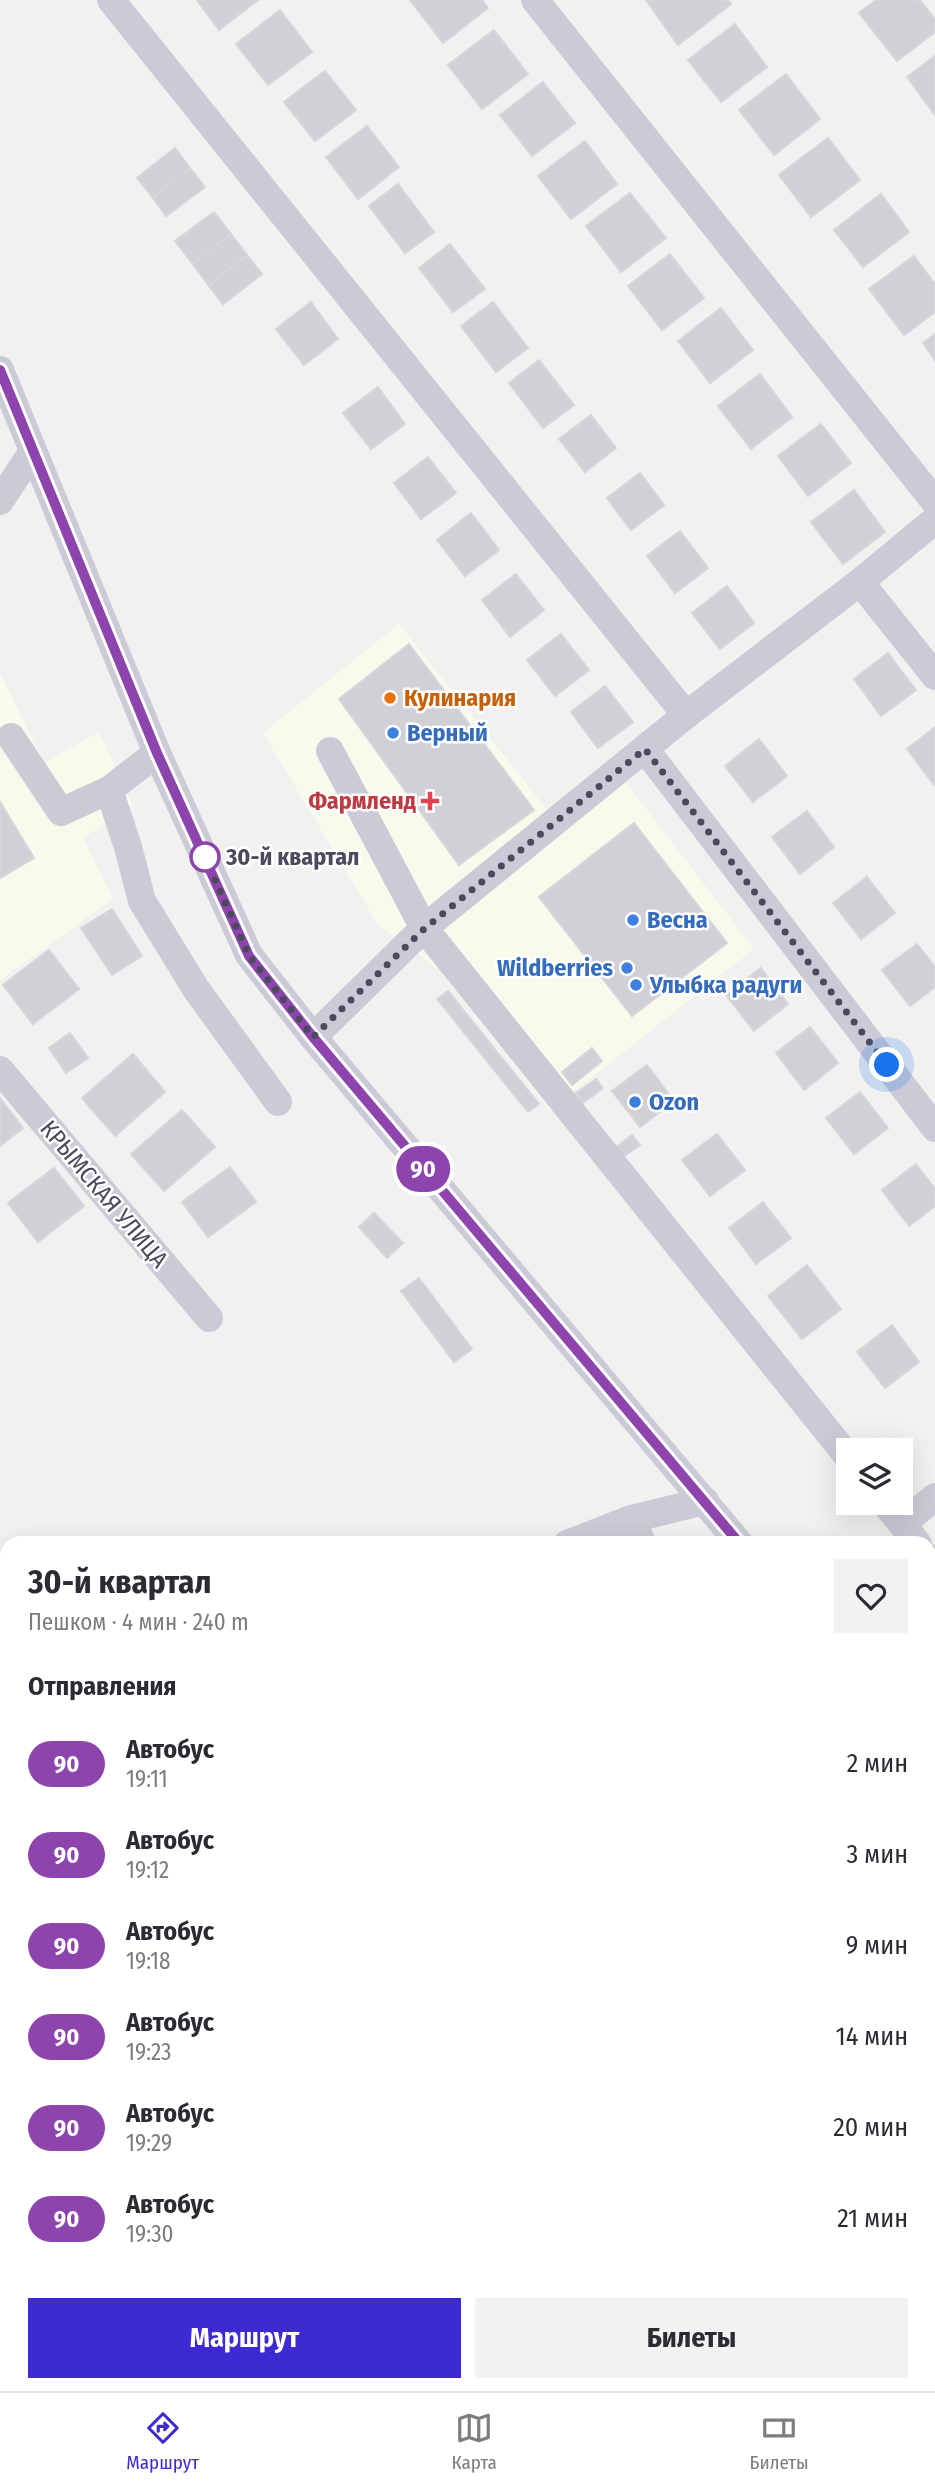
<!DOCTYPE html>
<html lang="ru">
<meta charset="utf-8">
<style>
body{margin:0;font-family:"Fira Sans Condensed",sans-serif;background:#f2f2f3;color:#2b2b33;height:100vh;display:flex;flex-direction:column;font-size:26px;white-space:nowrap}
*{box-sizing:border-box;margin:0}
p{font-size:23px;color:#7c7c81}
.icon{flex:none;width:38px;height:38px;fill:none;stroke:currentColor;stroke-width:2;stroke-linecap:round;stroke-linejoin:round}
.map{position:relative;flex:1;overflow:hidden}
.drawer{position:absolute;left:0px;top:1536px;width:936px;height:856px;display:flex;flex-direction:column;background:#fff;border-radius:21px 21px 0 0;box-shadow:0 7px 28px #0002}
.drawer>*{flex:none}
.badge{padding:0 14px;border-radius:23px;font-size:24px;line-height:46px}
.fabs{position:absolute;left:836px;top:1438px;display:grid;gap:14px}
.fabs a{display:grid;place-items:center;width:77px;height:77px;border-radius:0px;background:#fff;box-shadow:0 7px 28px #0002;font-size:35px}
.you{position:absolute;width:35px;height:35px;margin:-18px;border:5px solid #fff;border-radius:50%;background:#1a73e8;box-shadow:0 0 0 10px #1a73e833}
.map>.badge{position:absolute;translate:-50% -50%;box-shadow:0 0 0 4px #fff}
h2{padding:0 28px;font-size:26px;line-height:63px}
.round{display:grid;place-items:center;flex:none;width:74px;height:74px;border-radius:0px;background:#f2f2f3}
.overview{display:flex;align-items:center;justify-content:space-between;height:119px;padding:0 28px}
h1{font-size:33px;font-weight:700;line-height:52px}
.cta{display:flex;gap:14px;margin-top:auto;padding:14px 28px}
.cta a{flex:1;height:80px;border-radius:0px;background:#3e2ad2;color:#fff;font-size:28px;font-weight:700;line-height:80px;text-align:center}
.cta a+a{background:#f2f2f3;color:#2b2b33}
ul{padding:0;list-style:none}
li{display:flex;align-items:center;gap:21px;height:91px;padding:0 28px}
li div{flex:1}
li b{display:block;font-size:26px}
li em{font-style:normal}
li .badge{min-width:77px;font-weight:700;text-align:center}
.tab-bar{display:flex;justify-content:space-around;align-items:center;height:98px;border-top:2px solid #e1e1e2;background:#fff;font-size:19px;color:#7c7c81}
.tab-bar a{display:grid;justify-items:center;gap:4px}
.tab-bar .current{color:#3e2ad2}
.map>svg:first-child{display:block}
</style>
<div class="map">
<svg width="935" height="2391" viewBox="0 0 935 2391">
<rect width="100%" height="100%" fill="#f2f1f0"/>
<g fill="#f7fbec">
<polygon points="399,624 548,811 609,761 754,949 550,1110 438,969 379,926 263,733"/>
<polygon points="0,673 44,763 99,732 133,805 83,838 113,899 0,980"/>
</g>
<g fill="#d1d0d7" stroke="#d6d5db" stroke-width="2">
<polygon points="197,0 258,0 219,30"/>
<polygon points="410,0 482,0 488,8 443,43"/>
<polygon points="646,0 728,0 731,4 678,45"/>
<polygon points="876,0 920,0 935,19 935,32 897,61 859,13"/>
<polygon points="280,10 312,52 268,85 236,44"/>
<polygon points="735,24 767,67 721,102 688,60"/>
<polygon points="494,30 528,74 482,109 448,65"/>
<polygon points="935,56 935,115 907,77"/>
<polygon points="325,71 356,110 315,141 284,102"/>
<polygon points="786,74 820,119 774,155 739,110"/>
<polygon points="543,82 575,123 532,156 500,115"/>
<polygon points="367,126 399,167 358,199 326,157"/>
<polygon points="828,138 860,180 811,217 779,175"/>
<polygon points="585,141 617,184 571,219 538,176"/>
<polygon points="175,148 190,168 153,198 137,178"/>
<polygon points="190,168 205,187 166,216 153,198"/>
<polygon points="398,184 434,232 405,253 369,206"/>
<polygon points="630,193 666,238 621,272 586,226"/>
<polygon points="881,194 909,232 863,267 834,230"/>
<polygon points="214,212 231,234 193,264 175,241"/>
<polygon points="231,234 247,255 209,286 193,264"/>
<polygon points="450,244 485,289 453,312 419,268"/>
<polygon points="670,254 704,298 662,330 628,286"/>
<polygon points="247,255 262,274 223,304 209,286"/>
<polygon points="914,256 935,284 935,312 904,335 869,289"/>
<polygon points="311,302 338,339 304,365 276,329"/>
<polygon points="493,302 528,348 496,372 461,326"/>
<polygon points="721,308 753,350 710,383 678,341"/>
<polygon points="935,334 935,360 923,343"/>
<polygon points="539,360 574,405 543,428 509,383"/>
<polygon points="760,374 792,417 751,449 718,406"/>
<polygon points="378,387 405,424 371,449 343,413"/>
<polygon points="591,415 616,448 585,472 559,439"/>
<polygon points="821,424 851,463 808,496 778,456"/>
<polygon points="428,457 456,493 421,519 394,483"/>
<polygon points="640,473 664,505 631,530 607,498"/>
<polygon points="854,490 885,532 843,564 811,522"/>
<polygon points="471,513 499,550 465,576 437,540"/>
<polygon points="680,531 708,568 675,593 647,556"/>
<polygon points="516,574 544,610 510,637 482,600"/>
<polygon points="727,586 754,623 720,649 692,613"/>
<polygon points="561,634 589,670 555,696 527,660"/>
<polygon points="409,644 534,810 459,865 339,699"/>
<polygon points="888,653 916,690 881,716 854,679"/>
<polygon points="605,686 633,722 598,748 571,712"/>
<polygon points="935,727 935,784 934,785 907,749"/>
<polygon points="759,739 787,776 753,802 725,766"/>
<polygon points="0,802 34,858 0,878"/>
<polygon points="807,811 834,847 800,874 772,837"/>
<polygon points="634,823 727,943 632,1016 539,897"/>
<polygon points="867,877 895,913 861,939 833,903"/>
<polygon points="112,909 142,956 112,975 81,928"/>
<polygon points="917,944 935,967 935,987 910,1006 882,970"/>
<polygon points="49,950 79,989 33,1024 3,985"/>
<polygon points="761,968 788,1004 754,1031 726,995"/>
<polygon points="448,991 539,1104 528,1112 437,999"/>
<polygon points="810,1027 838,1063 804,1090 776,1053"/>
<polygon points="70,1033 88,1058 66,1073 49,1048"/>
<polygon points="592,1048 602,1061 572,1085 562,1072"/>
<polygon points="133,1054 165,1092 115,1136 82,1098"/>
<polygon points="647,1065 674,1101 640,1127 612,1091"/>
<polygon points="596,1079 603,1088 583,1103 576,1093"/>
<polygon points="860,1092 888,1128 854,1154 826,1118"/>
<polygon points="0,1098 23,1128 0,1146"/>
<polygon points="182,1110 215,1147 164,1191 131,1154"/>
<polygon points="717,1134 745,1170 710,1196 682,1160"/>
<polygon points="632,1135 640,1145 620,1159 613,1150"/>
<polygon points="916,1164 935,1189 935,1206 909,1226 882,1190"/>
<polygon points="230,1167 256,1202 208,1237 182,1202"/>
<polygon points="54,1168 84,1206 38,1242 8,1203"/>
<polygon points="763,1202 791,1238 756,1264 729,1228"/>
<polygon points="374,1213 403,1243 387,1258 359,1227"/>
<polygon points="807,1265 841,1309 802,1339 768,1296"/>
<polygon points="419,1278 472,1349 454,1362 401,1291"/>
<polygon points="892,1325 919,1362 885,1388 857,1352"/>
<polygon points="313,2385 334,2385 337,2391 302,2391"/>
<polygon points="665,2385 685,2385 688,2391 654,2391"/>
<polygon points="807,2385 882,2385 897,2391 804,2391"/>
</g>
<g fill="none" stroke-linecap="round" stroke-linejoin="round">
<g stroke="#cbcbd8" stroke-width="28">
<polyline points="111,0 686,715"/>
<polyline points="535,0 935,502"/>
<polyline points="0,370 157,753 249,955 313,1037 740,1544"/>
<polyline points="0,501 33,451"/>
<polyline points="860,582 935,676"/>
<polyline points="11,737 61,812 109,790 157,753"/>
<polyline points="645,749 935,1128"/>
<polyline points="330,751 424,928 849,1458"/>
<polyline points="109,790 128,847 142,901 196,989 278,1102"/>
<polyline points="313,1037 424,928 686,715 860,582 935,520"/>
<polyline points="0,1070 209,1318"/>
<polyline points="885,1503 918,1544"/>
<polyline points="631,1519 643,1544"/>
<polyline points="902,1524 935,1497"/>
<polyline points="567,1544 631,1519 705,1501"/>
<polyline points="929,1558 935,1565"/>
<polyline points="929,1778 935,1785"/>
<polyline points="929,2139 935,2152"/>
<polyline points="375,2385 377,2391"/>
<polyline points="733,2385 735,2391"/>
</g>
</g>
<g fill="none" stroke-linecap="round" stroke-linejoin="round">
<g stroke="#fff" stroke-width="16">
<polyline id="line" points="0,370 157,753 249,956 313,1037 740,1544"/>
</g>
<use href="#line" stroke="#8e44ad" stroke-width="10"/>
<polyline stroke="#4a4a5c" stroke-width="7" stroke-dasharray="0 12.6" points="205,857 249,956 313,1037 424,929 645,749 887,1065"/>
</g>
<circle fill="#e8710a" stroke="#fff" stroke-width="2.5" cx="390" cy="698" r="7"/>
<g fill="#3f7fe0" stroke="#fff" stroke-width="2.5">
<circle cx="393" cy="733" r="7"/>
<circle cx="633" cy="920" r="7"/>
<circle cx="627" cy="968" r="7"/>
<circle cx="636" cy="985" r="7"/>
<circle cx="635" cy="1102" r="7"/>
</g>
<path fill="#e0444e" stroke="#fff" stroke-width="2.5" d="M426.5 790.5h7v7h7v7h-7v7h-7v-7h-7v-7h7z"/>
<circle fill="#fff" stroke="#8e44ad" stroke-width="3.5" cx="205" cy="857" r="14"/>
<g text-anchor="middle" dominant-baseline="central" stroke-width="5" stroke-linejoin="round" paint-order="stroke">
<g font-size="24" font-weight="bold" fill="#c56008" stroke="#fff" text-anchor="start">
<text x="404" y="698">Кулинария</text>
</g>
<g font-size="24" font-weight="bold" fill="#366cbe" stroke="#fff" text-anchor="start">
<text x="407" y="733">Верный</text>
<text x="647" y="920">Весна</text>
<text x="613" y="968" text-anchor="end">Wildberries</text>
<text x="650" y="985">Улыбка радуги</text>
<text x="649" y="1102">Ozon</text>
</g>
<g font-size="24" font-weight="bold" fill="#be3a42" stroke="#fff" text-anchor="end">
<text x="416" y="801">Фармленд</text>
</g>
<g font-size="24" font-weight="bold" fill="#4a4a5c" stroke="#fff" text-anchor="start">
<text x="226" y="857">30-й квартал</text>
</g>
<g font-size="24" fill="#4a4a5c" stroke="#fff">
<text transform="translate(104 1194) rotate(50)">КРЫМСКАЯ УЛИЦА</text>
</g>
</g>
</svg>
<div class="fabs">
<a><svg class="icon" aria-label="layers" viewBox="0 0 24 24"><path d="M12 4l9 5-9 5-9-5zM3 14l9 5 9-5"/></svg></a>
</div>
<div class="you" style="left:887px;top:1065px"></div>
<b class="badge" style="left:423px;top:1169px;background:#8e44ad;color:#fff">90</b>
<section class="drawer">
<div class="overview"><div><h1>30-й квартал</h1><p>Пешком · 4 мин · 240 m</p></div><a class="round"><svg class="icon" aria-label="heart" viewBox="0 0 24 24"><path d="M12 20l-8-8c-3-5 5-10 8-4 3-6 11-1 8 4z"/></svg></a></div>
<h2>Отправления</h2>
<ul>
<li><span class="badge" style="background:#8e44ad;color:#fff">90</span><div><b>Автобус</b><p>19:11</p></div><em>2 мин</em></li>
<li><span class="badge" style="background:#8e44ad;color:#fff">90</span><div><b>Автобус</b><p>19:12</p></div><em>3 мин</em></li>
<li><span class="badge" style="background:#8e44ad;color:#fff">90</span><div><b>Автобус</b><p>19:18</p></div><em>9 мин</em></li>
<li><span class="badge" style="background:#8e44ad;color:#fff">90</span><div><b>Автобус</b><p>19:23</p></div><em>14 мин</em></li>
<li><span class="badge" style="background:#8e44ad;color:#fff">90</span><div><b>Автобус</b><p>19:29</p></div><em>20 мин</em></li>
<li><span class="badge" style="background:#8e44ad;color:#fff">90</span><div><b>Автобус</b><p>19:30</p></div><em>21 мин</em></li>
</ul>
<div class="cta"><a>Маршрут</a><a>Билеты</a></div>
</section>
</div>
<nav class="tab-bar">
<a class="current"><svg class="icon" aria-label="directions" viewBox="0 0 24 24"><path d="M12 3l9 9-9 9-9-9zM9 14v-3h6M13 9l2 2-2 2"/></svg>Маршрут</a>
<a><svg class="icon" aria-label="map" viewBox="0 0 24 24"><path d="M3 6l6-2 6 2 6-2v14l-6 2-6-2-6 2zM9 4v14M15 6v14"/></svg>Карта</a>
<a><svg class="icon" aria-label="tickets" viewBox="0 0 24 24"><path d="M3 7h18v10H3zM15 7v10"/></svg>Билеты</a>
</nav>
